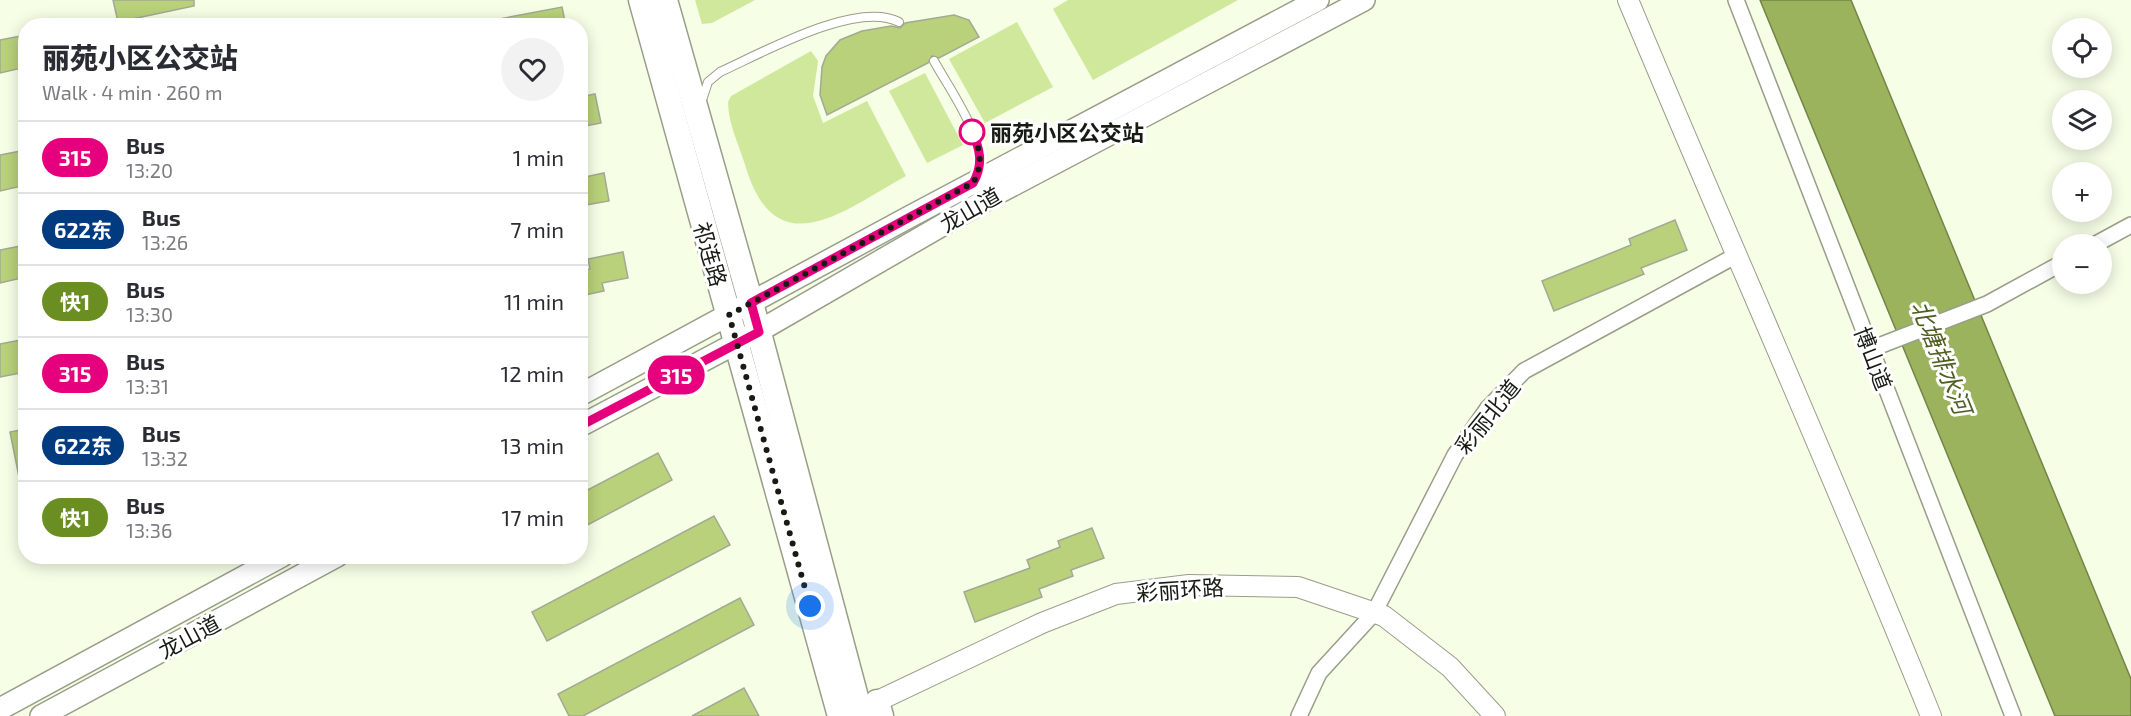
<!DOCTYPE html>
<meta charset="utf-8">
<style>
body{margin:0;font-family:"Exo 2","Noto Sans SC",sans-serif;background:#f2f2f3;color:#2b2b33;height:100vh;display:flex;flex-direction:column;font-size:22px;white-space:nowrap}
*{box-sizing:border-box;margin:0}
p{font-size:20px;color:#7c7c81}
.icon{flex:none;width:33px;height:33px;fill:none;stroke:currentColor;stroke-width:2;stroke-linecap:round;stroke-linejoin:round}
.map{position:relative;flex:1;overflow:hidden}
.drawer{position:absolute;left:18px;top:18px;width:570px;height:546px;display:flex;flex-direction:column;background:#fff;border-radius:24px;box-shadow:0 3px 15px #0003}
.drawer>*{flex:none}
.badge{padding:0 12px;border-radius:20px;font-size:21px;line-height:39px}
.tools{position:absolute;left:2052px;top:18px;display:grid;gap:12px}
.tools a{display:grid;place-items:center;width:60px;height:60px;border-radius:50%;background:#fff;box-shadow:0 3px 15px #0003;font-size:30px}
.you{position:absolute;width:30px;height:30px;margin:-15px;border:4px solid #fff;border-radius:50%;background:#1a73e8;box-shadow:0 0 0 9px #1a73e833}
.map>.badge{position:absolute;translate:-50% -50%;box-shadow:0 0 0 3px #fff}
.round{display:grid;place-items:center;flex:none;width:63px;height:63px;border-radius:32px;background:#f2f2f3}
.headline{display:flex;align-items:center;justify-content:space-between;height:102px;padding:0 24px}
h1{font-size:28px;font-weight:800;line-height:45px}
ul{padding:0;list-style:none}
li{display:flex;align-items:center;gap:18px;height:72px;padding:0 24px;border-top:2px solid #e1e1e2}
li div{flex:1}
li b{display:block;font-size:22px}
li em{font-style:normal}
li .badge{min-width:66px;font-weight:700;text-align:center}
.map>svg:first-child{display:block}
</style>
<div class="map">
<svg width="2131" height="716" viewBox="0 0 2131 716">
<rect width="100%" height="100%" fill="#f6fee6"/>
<g fill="#d0e89b">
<polygon points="695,0 755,0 712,23 702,24"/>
<polygon points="1068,0 1238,0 1093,80 1053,9"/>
<polygon points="1017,22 1053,87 985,123 949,59"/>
<path d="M811 51 818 61 813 96 823 123 867 101 906 176C846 209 777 268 746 168 740 147 728 124 728 102L731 96Z"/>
<polygon points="925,73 963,145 927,163 889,91"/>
</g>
<polygon fill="#9bb35d" stroke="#748547" stroke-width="1.5" points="1760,0 1851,0 2131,679 2131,716 2055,716"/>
<g fill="#b8d17a" stroke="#a2aa94" stroke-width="1.5">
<polygon points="113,0 194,0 194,6 118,22"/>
<polygon points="562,7 566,26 500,26 499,19"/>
<polygon points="954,15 969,20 979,37 939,58 932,56 928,63 827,115 820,95 822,67 826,56 840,40 862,31 891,26 900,28 905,23"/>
<polygon points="26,35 26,67 0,73 0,40"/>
<polygon points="595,94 601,123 580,127 580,97"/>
<polygon points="26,150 26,185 0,191 0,155"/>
<polygon points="604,173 609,201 580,206 580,178"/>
<polygon points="1675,220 1687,250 1641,268 1644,274 1554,311 1542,281 1631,245 1629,239"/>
<polygon points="26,245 26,277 0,283 0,250"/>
<polygon points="623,252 628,278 602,283 604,291 580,296 580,271 590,269 588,259"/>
<polygon points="26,339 26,372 0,377 0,344"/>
<polygon points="26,429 26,476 19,477 10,432"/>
<polygon points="658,453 672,480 580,529 580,494"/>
<polygon points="714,516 730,545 547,641 532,612"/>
<polygon points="1092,528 1104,558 1071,570 1073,576 1039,589 1042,597 975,622 964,592 1030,568 1027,560 1060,547 1058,541"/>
<polygon points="740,598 754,625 583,716 569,716 558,694"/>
<polygon points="744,688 759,716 692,716"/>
</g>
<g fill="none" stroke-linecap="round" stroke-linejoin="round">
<g stroke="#989f89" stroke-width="10">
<g id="service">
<path d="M934 61C951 92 989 142 977 176"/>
<path d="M702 100 708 82 720 72C762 53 856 0 899 22"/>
</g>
</g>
<g stroke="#989f89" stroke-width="18">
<g id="minor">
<polyline points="1736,0 2013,716"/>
<polyline points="2096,244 2131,225"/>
<polyline points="1871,349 1987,304 2062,263"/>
<polyline points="1299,716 1319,673 1374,613 1455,455 1488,408 1524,371 1735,256"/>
</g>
</g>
<g stroke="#989f89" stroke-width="22">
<g id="tertiary">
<path d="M1628 0C1728 239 1834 476 1931 716"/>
<polyline points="865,707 1042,623 1116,594 1189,585 1298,587 1384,616 1450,667 1495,716"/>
</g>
</g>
<g stroke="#989f89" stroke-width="24">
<g id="secondary">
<polyline points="580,395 911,216 1318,0"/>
<polyline points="580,426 759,331 998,193 1364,0"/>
<polyline points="0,709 282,556"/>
<polyline points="41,716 337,556"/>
</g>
</g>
<g stroke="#989f89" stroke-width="27">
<g id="primary">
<polyline points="641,0 840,716"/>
<polyline points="665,0 751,303 861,716"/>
<polyline points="877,702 881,716"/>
</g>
</g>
<use href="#service" stroke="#fff" stroke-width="8"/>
<use href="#minor" stroke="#fff" stroke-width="15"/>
<use href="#tertiary" stroke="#fff" stroke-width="20"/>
<use href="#secondary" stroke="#fff" stroke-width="21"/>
<use href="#primary" stroke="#fff" stroke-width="24"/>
</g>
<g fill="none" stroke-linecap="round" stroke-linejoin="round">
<g stroke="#fff" stroke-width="14">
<path id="line" d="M580 426 759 332 751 303 973 183C984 164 980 148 971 129"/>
</g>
<use href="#line" stroke="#e6007e" stroke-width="9"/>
<path stroke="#181b13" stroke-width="6" stroke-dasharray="0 10.8" d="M810 606 729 315 973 183C984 164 980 148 971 129L972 132"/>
</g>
<circle fill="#fff" stroke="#e6007e" stroke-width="3" cx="972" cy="132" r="12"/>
<g text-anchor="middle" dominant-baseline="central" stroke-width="6" stroke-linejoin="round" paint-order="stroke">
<g font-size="22" font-weight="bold" fill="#181b13" stroke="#fff" text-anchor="start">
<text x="990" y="132">丽苑小区公交站</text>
</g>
<g font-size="22" fill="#181b13" stroke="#fff">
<text transform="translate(970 209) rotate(-30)">龙山道</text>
<text transform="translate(711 254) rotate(74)">祁连路</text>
<text transform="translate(1874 358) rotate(69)">博山道</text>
<text transform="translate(1487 416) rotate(-51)">彩丽北道</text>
<text transform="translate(1180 589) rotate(-4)">彩丽环路</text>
<text transform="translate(189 636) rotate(-28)">龙山道</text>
</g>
<g font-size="24" font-style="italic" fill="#4f5f22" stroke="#fff">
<text transform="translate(1942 357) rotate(68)">北塘排水河</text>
</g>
</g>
</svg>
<div class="tools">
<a><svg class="icon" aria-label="locate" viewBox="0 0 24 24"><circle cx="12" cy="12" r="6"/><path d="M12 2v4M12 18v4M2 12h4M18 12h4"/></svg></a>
<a><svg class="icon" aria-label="layers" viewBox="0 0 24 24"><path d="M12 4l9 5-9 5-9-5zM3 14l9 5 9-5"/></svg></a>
<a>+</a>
<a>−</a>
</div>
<div class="you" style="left:810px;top:606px"></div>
<b class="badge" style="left:676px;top:375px;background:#e6007e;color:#fff">315</b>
<section class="drawer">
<div class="headline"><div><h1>丽苑小区公交站</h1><p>Walk · 4 min · 260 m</p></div><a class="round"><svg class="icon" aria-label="heart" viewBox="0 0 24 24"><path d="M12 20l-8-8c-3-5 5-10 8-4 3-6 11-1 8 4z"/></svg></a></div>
<ul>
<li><span class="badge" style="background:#e6007e;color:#fff">315</span><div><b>Bus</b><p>13:20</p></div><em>1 min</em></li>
<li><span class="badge" style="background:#003b80;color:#fff">622东</span><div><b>Bus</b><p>13:26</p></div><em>7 min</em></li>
<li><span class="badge" style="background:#6b8e23;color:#fff">快1</span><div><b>Bus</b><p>13:30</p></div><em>11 min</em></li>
<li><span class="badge" style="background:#e6007e;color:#fff">315</span><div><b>Bus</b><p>13:31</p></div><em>12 min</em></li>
<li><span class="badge" style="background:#003b80;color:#fff">622东</span><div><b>Bus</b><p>13:32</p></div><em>13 min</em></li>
<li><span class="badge" style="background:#6b8e23;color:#fff">快1</span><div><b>Bus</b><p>13:36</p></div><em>17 min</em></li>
</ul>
</section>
</div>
